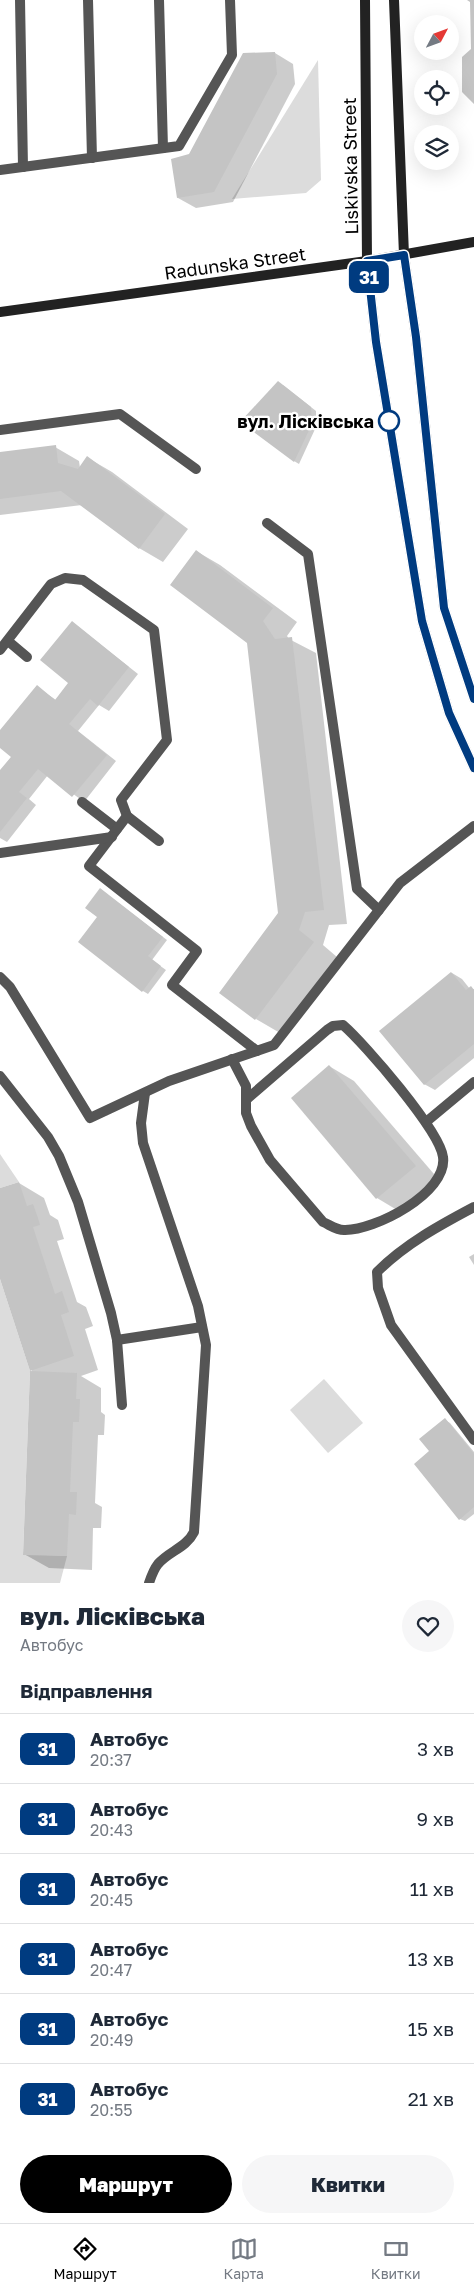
<!DOCTYPE html>
<html lang="uk">
<meta charset="utf-8">
<style>
body{margin:0;font-family:"Golos Text",sans-serif;background:#f6f6f7;color:#1f2937;height:100vh;display:flex;flex-direction:column;font-size:19px;white-space:nowrap}
*{box-sizing:border-box;margin:0}
p{font-size:16px;color:#747a83}
.icon{flex:none;width:28px;height:28px;fill:none;stroke:currentColor;stroke-width:2;stroke-linecap:round;stroke-linejoin:round}
.map{position:relative;height:1583px;overflow:hidden}
.panel{display:flex;flex-direction:column;background:#fff;flex:1}
.panel>*{flex:none}
.badge{padding:0 10px;border-radius:8px;font-size:18px;line-height:32px}
.needle{width:32px;rotate:49deg}
.tools{position:absolute;left:414px;top:15px;display:grid;gap:10px}
.tools a{display:grid;place-items:center;width:45px;height:45px;border-radius:50%;background:#fff;box-shadow:0 5px 20px #0002;font-size:25px}
.map>.badge{position:absolute;translate:-50% -50%;box-shadow:0 0 0 2px #fff}
h2{padding:0 20px;font-size:19px;line-height:45px}
.round{display:grid;place-items:center;flex:none;width:52px;height:52px;border-radius:26px;background:#f6f6f7}
.overview{display:flex;align-items:center;justify-content:space-between;height:85px;padding:0 20px}
h1{font-size:24px;font-weight:800;line-height:38px}
.action{display:flex;gap:10px;margin-top:auto;padding:10px 20px}
.action a{flex:1;height:58px;border-radius:30px;background:#000;color:#fff;font-size:20px;font-weight:800;line-height:58px;text-align:center}
.action a+a{background:#f6f6f7;color:#1f2937}
ul{padding:0;list-style:none}
li{display:flex;align-items:center;gap:15px;height:70px;padding:0 20px;border-top:1px solid #e0e1e3}
li div{flex:1}
li b{display:block;font-size:19px}
li em{font-style:normal}
li .badge{min-width:55px;font-weight:700;text-align:center}
.tab-bar{display:flex;justify-content:space-around;align-items:center;height:70px;border-top:1px solid #e0e1e3;background:#fff;font-size:14px;color:#747a83}
.tab-bar a{display:grid;justify-items:center;gap:2px}
.tab-bar .current{color:#000}
.map>svg:first-child{display:block}
</style>
<div class="map">
<svg width="474" height="1583" viewBox="0 0 474 1583">
<rect width="100%" height="100%" fill="#fff"/>
<g fill="#dcdcdc">
<polygon points="318,60 321,180 306,193 232,199"/>
<polygon points="0,1154 19,1182 0,1188"/>
<polygon points="0,1279 30,1371 23,1554 67,1556 60,1583 0,1583"/>
<polygon points="324,1379 363,1423 328,1453 290,1410"/>
</g>
<g fill="#0003">
<polygon points="275,53 293,64 295,84 233,202 196,208 178,198 189,156"/>
<polygon points="283,385 316,411 316,427 299,464 294,461"/>
<polygon points="55,447 79,461 80,468 88,458 112,472 188,529 163,562 139,548 82,505 0,515 0,454"/>
<polygon points="196,551 220,565 297,622 287,636 289,639 316,653 347,924 329,925 323,945 337,957 280,1033 256,1019 279,914 248,642"/>
<polygon points="72,622 138,674 109,711 99,705 78,731 116,761 84,802 48,775 29,799 36,805 7,842 0,838 0,772 12,756 0,746 0,732 37,687 56,700 70,683"/>
<polygon points="105,893 167,940 152,960 166,970 148,994 143,991 99,917"/>
<polygon points="452,973 462,979 470,989 474,989 474,1058 435,1090 424,1084"/>
<polygon points="329,1066 354,1081 440,1181 402,1213 377,1198 293,1098"/>
<polygon points="19,1183 44,1198 50,1215 58,1220 64,1239 57,1241 77,1302 86,1307 93,1326 85,1329 98,1370 81,1376 101,1388 101,1412 105,1415 104,1435 98,1435 95,1503 102,1507 101,1528 93,1528 92,1570 49,1568 24,1554 32,1371 0,1275 0,1189"/>
<polygon points="474,1254 474,1265 469,1257"/>
<polygon points="445,1420 450,1423 474,1452 474,1514 465,1521 460,1519 431,1452"/>
</g>
<g fill="#c4c4c4">
<polygon points="467,0 474,0 474,104 462,92 462,57 471,49 470,2"/>
<polygon points="275,52 277,74 214,192 177,198 171,159 189,154 243,53"/>
<polygon points="278,381 311,407 312,424 294,462 240,422"/>
<polygon points="56,445 58,463 78,469 87,456 165,514 139,549 61,491 0,499 0,452"/>
<polygon points="196,550 273,608 263,621 275,639 292,637 324,910 305,912 299,930 314,942 255,1020 219,993 278,913 247,643 170,585"/>
<polygon points="72,621 129,667 98,706 90,699 69,724 107,755 72,797 38,769 19,792 27,798 0,832 0,770 11,757 0,748 0,730 37,685 55,700 68,683 40,660"/>
<polygon points="100,888 163,937 148,956 161,966 142,992 78,942 97,917 85,908"/>
<polygon points="451,972 466,990 471,986 474,990 474,1044 424,1085 379,1031"/>
<polygon points="329,1065 416,1166 376,1199 291,1098"/>
<polygon points="19,1182 27,1206 33,1204 38,1218 40,1225 33,1227 55,1294 62,1291 69,1312 61,1315 74,1356 30,1371 0,1279 0,1188"/>
<polygon points="30,1371 77,1373 76,1399 80,1399 79,1422 73,1422 70,1492 77,1492 76,1515 69,1514 67,1556 23,1555"/>
<polygon points="445,1418 474,1454 474,1507 459,1520 414,1464 429,1451 419,1439"/>
</g>
<g fill="none" stroke-linecap="round" stroke-linejoin="round">
<g stroke="#555" stroke-width="10">
<polyline points="20,0 23,167"/>
<polyline points="88,0 92,158"/>
<polyline points="159,0 163,148"/>
<polyline points="0,170 179,146 232,55 230,0"/>
<polyline points="0,430 120,414 196,469"/>
<polyline points="267,523 308,554 357,889 379,910"/>
<polyline points="8,641 27,657"/>
<polyline points="0,650 51,584 65,578 83,580 154,630 167,740 121,800 127,816 159,841"/>
<polyline points="82,802 117,829"/>
<polyline points="127,816 89,866 197,951 172,985 257,1051"/>
<polyline points="0,853 112,837"/>
<polyline points="0,977 10,987 90,1118 169,1081 274,1045 400,883 474,826"/>
<path d="M232 1059 246 1086V1113L251 1126 270 1160 323 1222C330 1225 336 1230 344 1230 374 1231 448 1193 443 1157 440 1131 365 1044 343 1025L333 1026 327 1030 247 1099"/>
<polyline points="0,1076 48,1137 59,1156 78,1202 111,1313 117,1340 122,1405"/>
<path d="M145 1093 141 1123 143 1143 198 1306 206 1345 194 1532C186 1548 169 1551 158 1564 154 1569 151 1577 149 1583"/>
<polyline points="426,1122 474,1082"/>
<path d="M474 1207C440 1225 405 1244 377 1272L378 1288 391 1325 474 1440"/>
<polyline points="117,1340 202,1327"/>
</g>
<g stroke="#222" stroke-width="10">
<polyline points="365,0 367,261 376,342 422,621 449,713 474,768"/>
<polyline points="394,0 404,255 416,337 444,608 474,699"/>
<polyline points="0,312 367,261 474,242"/>
</g>
</g>
<g fill="none" stroke-linecap="round" stroke-linejoin="round">
<g stroke="#fff" stroke-width="11">
<polyline id="line" points="474,699 444,608 416,337 404,255 367,261 376,342 422,621 449,713 474,768"/>
</g>
<use href="#line" stroke="#003b80" stroke-width="8"/>
</g>
<circle fill="#fff" stroke="#003b80" stroke-width="2.5" cx="389" cy="421" r="10"/>
<g text-anchor="middle" dominant-baseline="central" stroke-width="4.5" stroke-linejoin="round" paint-order="stroke">
<g font-size="18" fill="#000" stroke="#fff">
<text transform="translate(350 166) rotate(-91)">Liskivska Street</text>
<text transform="translate(235 263) rotate(-8)">Radunska Street</text>
</g>
<g font-size="18" font-weight="bold" fill="#000" stroke="#fff" text-anchor="end">
<text x="374" y="421">вул. Лісківська</text>
</g>
</g>
</svg>
<div class="tools">
<a><svg class="needle" viewBox="-14 -14 28 28"><path d="M0-13l5 13h-10z" fill="#e53935"/><path d="M0 13l5-13h-10z" fill="#747a83"/></svg></a>
<a><svg class="icon" aria-label="locate" viewBox="0 0 24 24"><circle cx="12" cy="12" r="6"/><path d="M12 2v4M12 18v4M2 12h4M18 12h4"/></svg></a>
<a><svg class="icon" aria-label="layers" viewBox="0 0 24 24"><path d="M12 4l9 5-9 5-9-5zM3 14l9 5 9-5"/></svg></a>
</div>
<b class="badge" style="left:369px;top:277px;background:#003b80;color:#fff">31</b>
</div>
<section class="panel">
<div class="overview"><div><h1>вул. Лісківська</h1><p>Автобус</p></div><a class="round"><svg class="icon" aria-label="heart" viewBox="0 0 24 24"><path d="M12 20l-8-8c-3-5 5-10 8-4 3-6 11-1 8 4z"/></svg></a></div>
<h2>Відправлення</h2>
<ul>
<li><span class="badge" style="background:#003b80;color:#fff">31</span><div><b>Автобус</b><p>20:37</p></div><em>3 хв</em></li>
<li><span class="badge" style="background:#003b80;color:#fff">31</span><div><b>Автобус</b><p>20:43</p></div><em>9 хв</em></li>
<li><span class="badge" style="background:#003b80;color:#fff">31</span><div><b>Автобус</b><p>20:45</p></div><em>11 хв</em></li>
<li><span class="badge" style="background:#003b80;color:#fff">31</span><div><b>Автобус</b><p>20:47</p></div><em>13 хв</em></li>
<li><span class="badge" style="background:#003b80;color:#fff">31</span><div><b>Автобус</b><p>20:49</p></div><em>15 хв</em></li>
<li><span class="badge" style="background:#003b80;color:#fff">31</span><div><b>Автобус</b><p>20:55</p></div><em>21 хв</em></li>
</ul>
<div class="action"><a>Маршрут</a><a>Квитки</a></div>
</section>
<nav class="tab-bar">
<a class="current"><svg class="icon" aria-label="directions" viewBox="0 0 24 24"><path d="M12 3l9 9-9 9-9-9zM9 14v-3h6M13 9l2 2-2 2"/></svg>Маршрут</a>
<a><svg class="icon" aria-label="map" viewBox="0 0 24 24"><path d="M3 6l6-2 6 2 6-2v14l-6 2-6-2-6 2zM9 4v14M15 6v14"/></svg>Карта</a>
<a><svg class="icon" aria-label="tickets" viewBox="0 0 24 24"><path d="M3 7h18v10H3zM15 7v10"/></svg>Квитки</a>
</nav>
